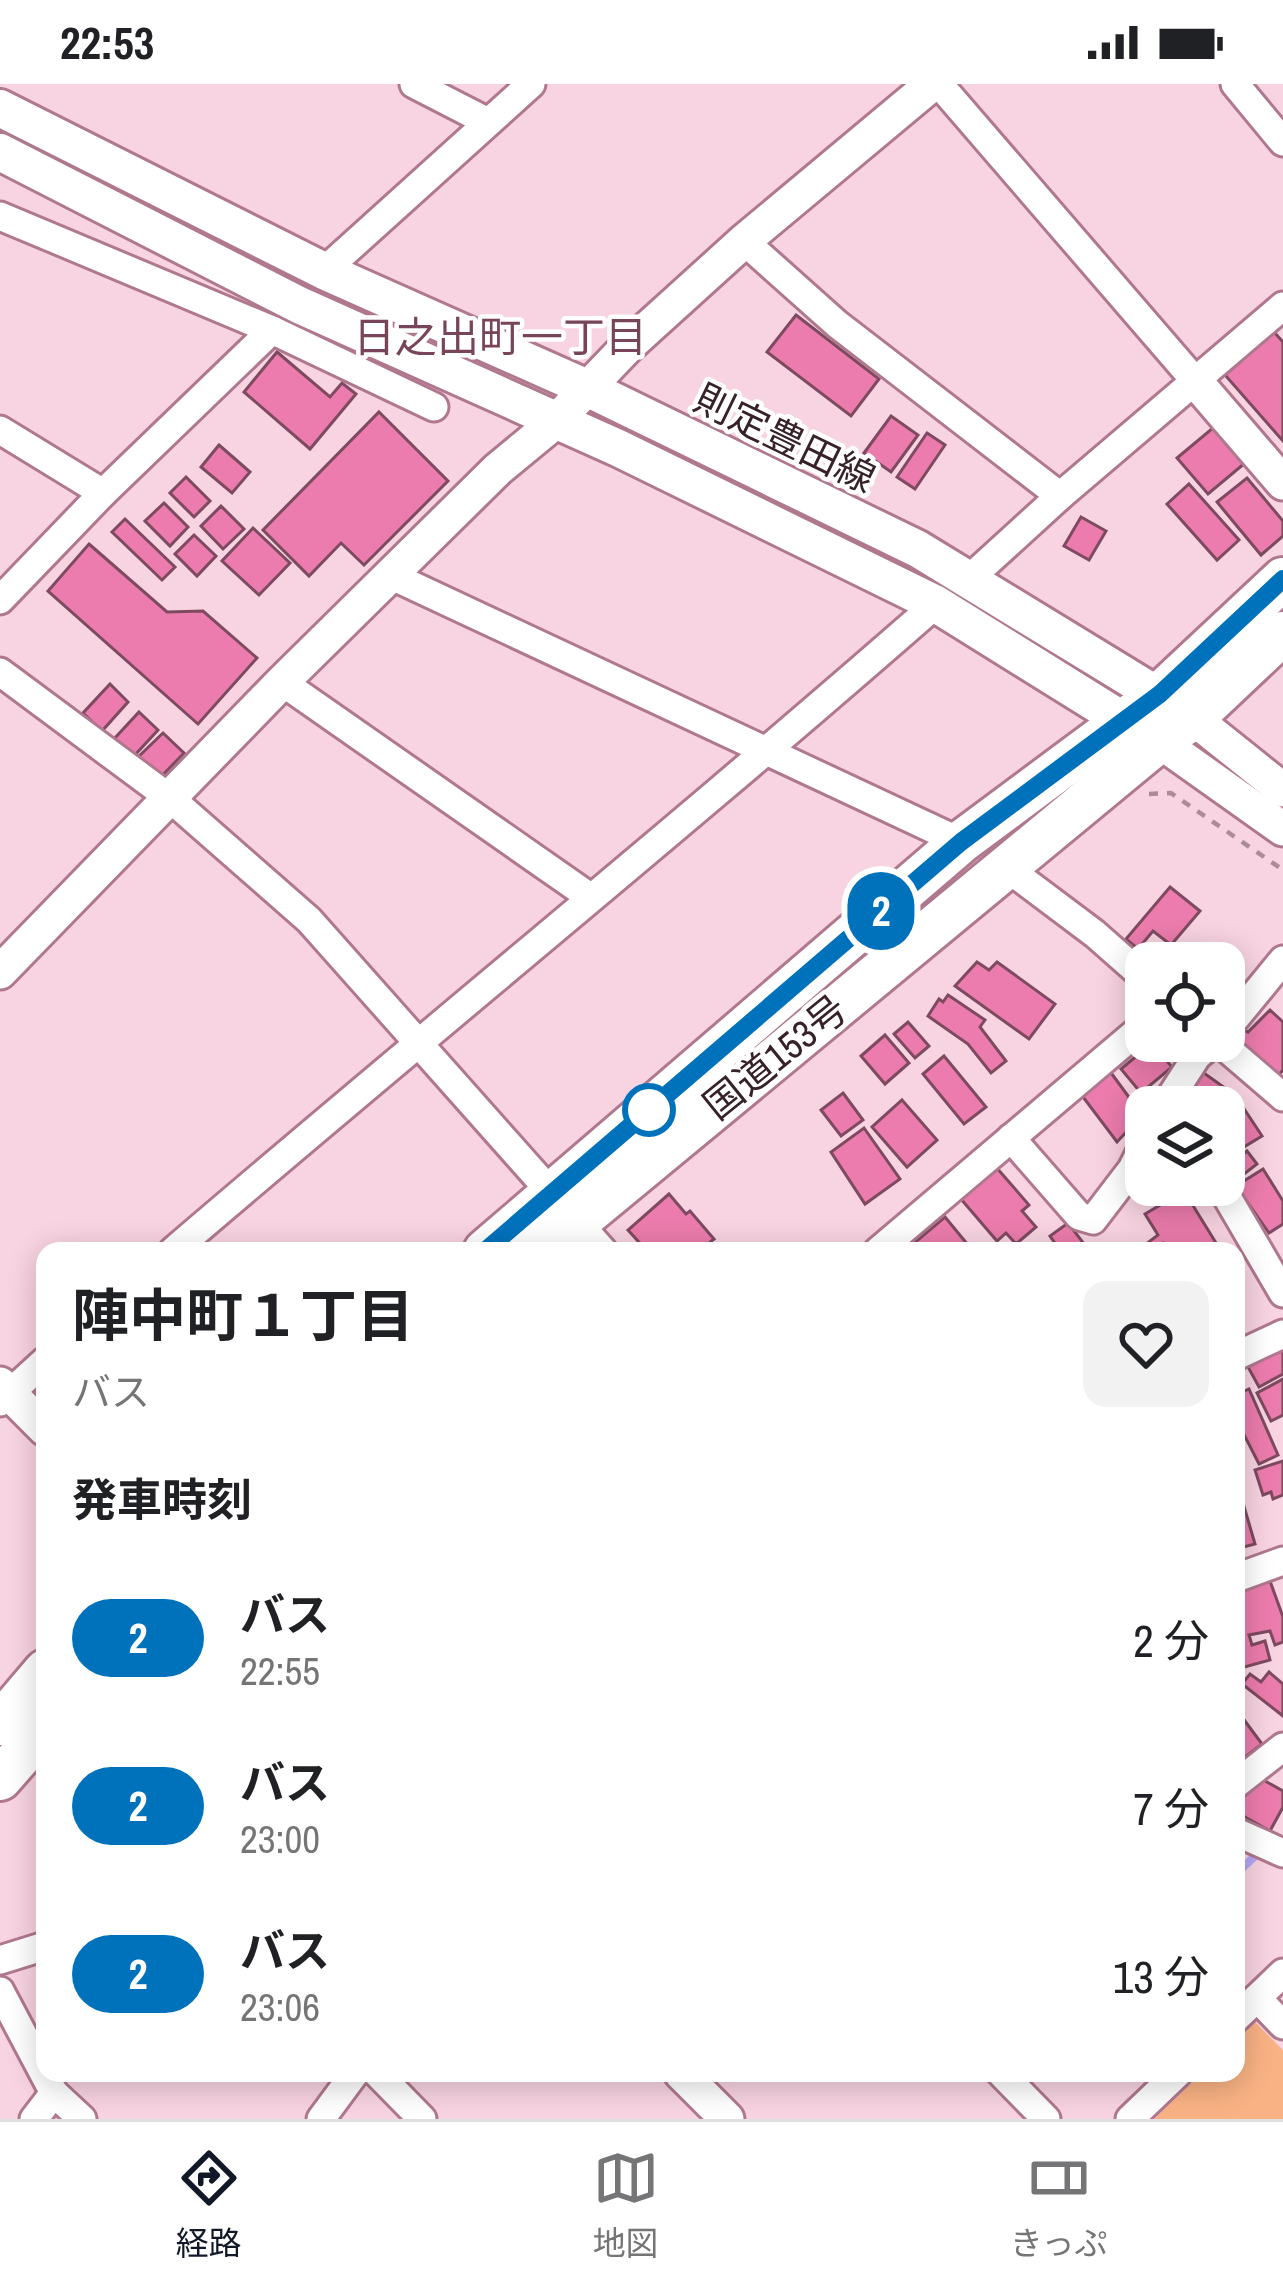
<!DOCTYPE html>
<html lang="ja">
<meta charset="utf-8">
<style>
body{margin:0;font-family:"Archivo Narrow","Noto Sans JP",sans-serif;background:#f2f2f2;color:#202124;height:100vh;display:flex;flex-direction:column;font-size:45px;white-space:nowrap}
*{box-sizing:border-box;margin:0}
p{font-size:39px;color:#757577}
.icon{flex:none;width:66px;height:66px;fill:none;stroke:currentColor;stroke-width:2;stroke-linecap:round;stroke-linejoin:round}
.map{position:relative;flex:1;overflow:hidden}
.side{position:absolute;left:36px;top:1158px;width:1209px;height:840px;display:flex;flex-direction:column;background:#fff;border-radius:24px;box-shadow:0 6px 30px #0003}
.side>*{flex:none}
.badge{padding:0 24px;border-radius:39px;font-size:42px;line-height:78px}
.fabs{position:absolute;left:1125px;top:858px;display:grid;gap:24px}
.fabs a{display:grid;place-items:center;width:120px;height:120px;border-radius:24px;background:#fff;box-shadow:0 6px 30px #0003;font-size:60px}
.map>.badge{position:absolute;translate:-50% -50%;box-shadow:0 0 0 6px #fff}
h2{padding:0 36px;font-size:45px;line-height:108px}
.round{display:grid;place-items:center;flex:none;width:126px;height:126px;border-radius:24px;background:#f2f2f2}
.summary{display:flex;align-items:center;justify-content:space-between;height:204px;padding:0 36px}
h1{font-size:57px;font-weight:700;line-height:90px}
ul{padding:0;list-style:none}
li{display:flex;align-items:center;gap:36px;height:168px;padding:0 36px}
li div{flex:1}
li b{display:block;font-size:45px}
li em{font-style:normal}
li .badge{min-width:132px;font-weight:700;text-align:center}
.status{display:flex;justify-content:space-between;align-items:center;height:84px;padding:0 60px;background:#fff;direction:ltr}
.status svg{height:33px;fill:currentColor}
.dock{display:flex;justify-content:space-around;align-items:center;height:168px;border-top:3px solid #e0e0e0;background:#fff;font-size:33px;color:#757577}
.dock a{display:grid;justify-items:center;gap:6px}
.dock .selected{color:#111827}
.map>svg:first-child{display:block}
</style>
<div class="status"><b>22:53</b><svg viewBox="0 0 49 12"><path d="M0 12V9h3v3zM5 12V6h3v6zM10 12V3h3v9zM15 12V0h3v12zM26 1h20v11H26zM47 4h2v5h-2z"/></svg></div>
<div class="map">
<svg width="1283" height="2035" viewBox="0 0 1283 2035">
<rect width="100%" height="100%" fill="#f8d3e1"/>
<polygon fill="#f9b284" points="1255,1938 1283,1966 1283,2035 1154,2035 1202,1989 1236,1989 1236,1956"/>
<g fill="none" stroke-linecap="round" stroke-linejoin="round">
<polyline stroke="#b8a5f9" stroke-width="8" points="1236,1790 1254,1773"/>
</g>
<g fill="#ec7cad" stroke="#7d4a60" stroke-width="3">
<polygon points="796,231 879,295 851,332 767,268"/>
<polygon points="1274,248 1283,258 1283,357 1225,291"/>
<polygon points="277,268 330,313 342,299 356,310 310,365 244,308"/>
<polygon points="379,328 448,397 364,481 341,459 309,492 263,446"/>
<polygon points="891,332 918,351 891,388 864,369"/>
<polygon points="1214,343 1245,379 1208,410 1177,374"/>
<polygon points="927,349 945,361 915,405 897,393"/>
<polygon points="219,361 250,388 232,409 201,383"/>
<polygon points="186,393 210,417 194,433 170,409"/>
<polygon points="1247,394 1283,437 1283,452 1261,471 1217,418"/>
<polygon points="1189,400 1239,456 1217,476 1167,420"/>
<polygon points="164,419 188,443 170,462 145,437"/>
<polygon points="221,422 244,445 223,465 201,442"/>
<polygon points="1081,433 1106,447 1089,476 1064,462"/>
<polygon points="125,435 175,483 162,496 112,448"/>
<polygon points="253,444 290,479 259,511 222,477"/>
<polygon points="194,451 216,472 197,492 175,470"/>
<polygon points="89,460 167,528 203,527 257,574 198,640 48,507"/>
<polygon points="110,600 128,618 102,647 83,629"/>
<polygon points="139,628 158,646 133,673 114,655"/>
<polygon points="163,649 184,669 156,698 134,677"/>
<polygon points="1170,803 1200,827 1171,861 1153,847 1138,865 1126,855"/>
<polygon points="977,878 989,886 997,878 1055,920 1029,955 955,902"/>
<polygon points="948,911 985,936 980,943 1006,977 991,989 968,960 928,932 939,915 943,918"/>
<polygon points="1270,926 1283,938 1283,986 1278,992 1240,962 1243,945 1248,948"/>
<polygon points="908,938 929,962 915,974 894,950"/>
<polygon points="885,951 909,979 885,1000 861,972"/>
<polygon points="1152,959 1172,983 1141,1009 1121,985"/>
<polygon points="944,972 986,1023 964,1040 923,990"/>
<polygon points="1109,986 1142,1031 1117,1058 1080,1009"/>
<polygon points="1201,987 1225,1004 1210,1023 1201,1023 1186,1012"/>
<polygon points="1233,1008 1262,1052 1224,1075 1224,1023 1212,1023"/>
<polygon points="843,1009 863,1036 841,1052 821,1026"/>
<polygon points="902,1016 937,1056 907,1083 872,1043"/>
<polygon points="864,1044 900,1095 865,1120 831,1068"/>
<polygon points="1247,1067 1257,1080 1235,1097 1225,1085"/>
<polygon points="996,1083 1029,1121 1022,1127 1036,1143 1016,1160 1006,1149 997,1157 960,1114"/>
<polygon points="1263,1085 1283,1117 1283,1140 1269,1149 1236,1102"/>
<polygon points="1184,1107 1221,1167 1168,1167 1163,1159 1150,1167 1137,1167 1158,1151 1145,1130"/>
<polygon points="669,1110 686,1130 690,1127 714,1155 703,1164 705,1167 647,1167 628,1146"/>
<polygon points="945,1133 973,1167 919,1167 913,1160"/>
<polygon points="1068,1139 1088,1165 1086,1167 1054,1167 1057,1162 1050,1152"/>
<polygon points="1283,1265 1283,1290 1259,1303 1248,1283"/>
<polygon points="1283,1295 1283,1331 1271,1337 1257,1309"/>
<polygon points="1249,1305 1278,1371 1259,1380 1236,1335 1236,1311"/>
<polygon points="1283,1377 1283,1411 1273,1415 1271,1408 1263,1411 1255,1386"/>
<polygon points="1236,1395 1255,1460 1236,1465"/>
<polygon points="1270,1497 1283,1533 1283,1558 1275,1561 1270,1547 1249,1551 1252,1561 1265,1557 1270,1576 1241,1584 1236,1568 1236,1509"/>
<polygon points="1269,1588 1283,1600 1283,1632 1242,1600 1250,1590 1261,1598"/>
<polygon points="1239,1629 1262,1660 1239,1678 1236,1632"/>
<polygon points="1256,1692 1283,1707 1283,1723 1270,1747 1236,1728 1236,1708"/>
</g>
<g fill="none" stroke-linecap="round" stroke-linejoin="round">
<g stroke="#b0788f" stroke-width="33">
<g id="minor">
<polyline points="414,0 488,38"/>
<polyline points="939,0 1197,299"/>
<polyline points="1235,0 1283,58"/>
<polyline points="0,132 272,246 434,323"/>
<polyline points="744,157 837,240 1060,412"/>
<polyline points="324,187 531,0"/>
<polyline points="0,346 103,409"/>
<polyline points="390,491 961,758"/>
<polyline points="969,495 1060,412 1283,222"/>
<polyline points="0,516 103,409 272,246"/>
<polyline points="0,588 171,715 309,836 603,1167"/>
<polyline points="282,598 590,813"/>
<polyline points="1006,783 1095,850 1146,895"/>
<polyline points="1224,948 1283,876"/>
<polyline points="1218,957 1283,1013"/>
<polyline points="1164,1023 1197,972 1215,957"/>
<polyline points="1011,1054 1079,1132 1093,1136 1132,1085 1146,1057"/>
<polyline points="1220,1101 1283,1209"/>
<path d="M173 1167C426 950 685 740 936 520"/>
<polyline points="878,1167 1146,940"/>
<polyline points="1236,1272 1283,1250"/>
<polyline points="0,1318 45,1277"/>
<polyline points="1236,1494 1283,1477"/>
<polyline points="1236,1700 1283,1663"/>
<polyline points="1236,1748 1283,1769"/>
<polyline points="0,1876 45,1862"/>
<polyline points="0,1907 54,2009 82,2035"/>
<polyline points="1257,1914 1283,1941"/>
<polyline points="1236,1934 1283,1889"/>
<polyline points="377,1989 422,2035"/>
<polyline points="1001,1989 1046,2035"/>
<polyline points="34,2035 54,2009"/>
<polyline points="321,2035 355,1989"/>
<polyline points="1130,2035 1178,1989"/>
</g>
</g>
<g stroke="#b0788f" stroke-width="39">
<g id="tertiary">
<polyline points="1197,299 1283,399"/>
<polyline points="1193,634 1283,706"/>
<polyline points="1159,657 1283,745"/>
<polyline points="0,888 282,598 498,385 555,338 627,263 744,157 932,0"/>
<polyline points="0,1300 45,1345"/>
<polyline points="681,1989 727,2035"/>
</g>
</g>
<g stroke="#b0788f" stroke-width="42">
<g id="secondary">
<polyline points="0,24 324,187 587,304 918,465 1180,625"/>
<polyline points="0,68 299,221 618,364 936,520 1145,650"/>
</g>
</g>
<g stroke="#b0788f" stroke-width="48">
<g id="trunk">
<polyline points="485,1167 961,758 1160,610 1283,495"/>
<polyline points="542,1167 1159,657 1193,634 1283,549"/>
<polyline points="0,1640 45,1587"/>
<polyline points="0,1695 45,1644"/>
</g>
</g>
<polyline stroke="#aa8b97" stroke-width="4.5" stroke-dasharray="9 9" stroke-linecap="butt" points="1149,710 1171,709 1283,786"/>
<use href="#minor" stroke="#fff" stroke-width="27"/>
<use href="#tertiary" stroke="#fff" stroke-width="33"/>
<use href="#secondary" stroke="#fff" stroke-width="36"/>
<use href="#trunk" stroke="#fff" stroke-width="42"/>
</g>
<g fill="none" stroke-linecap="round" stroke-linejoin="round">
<g stroke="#fff" stroke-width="27">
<polyline id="line" points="485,1167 961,758 1160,610 1283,495"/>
</g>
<use href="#line" stroke="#0072bc" stroke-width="18"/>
</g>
<circle fill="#fff" stroke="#0072bc" stroke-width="6" cx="649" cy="1026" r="24"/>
<g text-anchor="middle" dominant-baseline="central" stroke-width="9" stroke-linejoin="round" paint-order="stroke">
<g font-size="39" fill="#37212a" stroke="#fff">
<text transform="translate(785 354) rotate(26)">則定豊田線</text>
<text transform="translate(775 973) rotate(-39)">国道153号</text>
</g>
<g font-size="42" fill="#77445a" stroke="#fff">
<text x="500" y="253">日之出町一丁目</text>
</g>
</g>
</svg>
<div class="fabs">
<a><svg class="icon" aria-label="locate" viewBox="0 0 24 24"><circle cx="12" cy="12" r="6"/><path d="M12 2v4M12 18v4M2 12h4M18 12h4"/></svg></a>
<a><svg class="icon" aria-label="layers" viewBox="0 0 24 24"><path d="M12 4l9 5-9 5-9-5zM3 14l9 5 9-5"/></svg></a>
</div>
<b class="badge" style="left:881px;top:827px;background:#0072bc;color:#fff">2</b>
<section class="side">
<div class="summary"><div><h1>陣中町１丁目</h1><p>バス</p></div><a class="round"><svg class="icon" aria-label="heart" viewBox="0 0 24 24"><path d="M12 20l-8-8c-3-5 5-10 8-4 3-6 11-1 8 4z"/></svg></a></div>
<h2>発車時刻</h2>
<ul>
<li><span class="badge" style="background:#0072bc;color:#fff">2</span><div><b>バス</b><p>22:55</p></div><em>2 分</em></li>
<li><span class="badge" style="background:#0072bc;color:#fff">2</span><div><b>バス</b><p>23:00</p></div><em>7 分</em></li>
<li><span class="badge" style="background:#0072bc;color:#fff">2</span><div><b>バス</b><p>23:06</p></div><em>13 分</em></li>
</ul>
</section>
</div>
<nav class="dock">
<a class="selected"><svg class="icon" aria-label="directions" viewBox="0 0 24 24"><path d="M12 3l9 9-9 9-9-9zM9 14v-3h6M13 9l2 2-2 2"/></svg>経路</a>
<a><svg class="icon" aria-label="map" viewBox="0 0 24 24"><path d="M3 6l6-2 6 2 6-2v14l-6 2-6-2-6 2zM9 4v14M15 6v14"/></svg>地図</a>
<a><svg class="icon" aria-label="tickets" viewBox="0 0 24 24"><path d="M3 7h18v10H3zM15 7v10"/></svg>きっぷ</a>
</nav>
